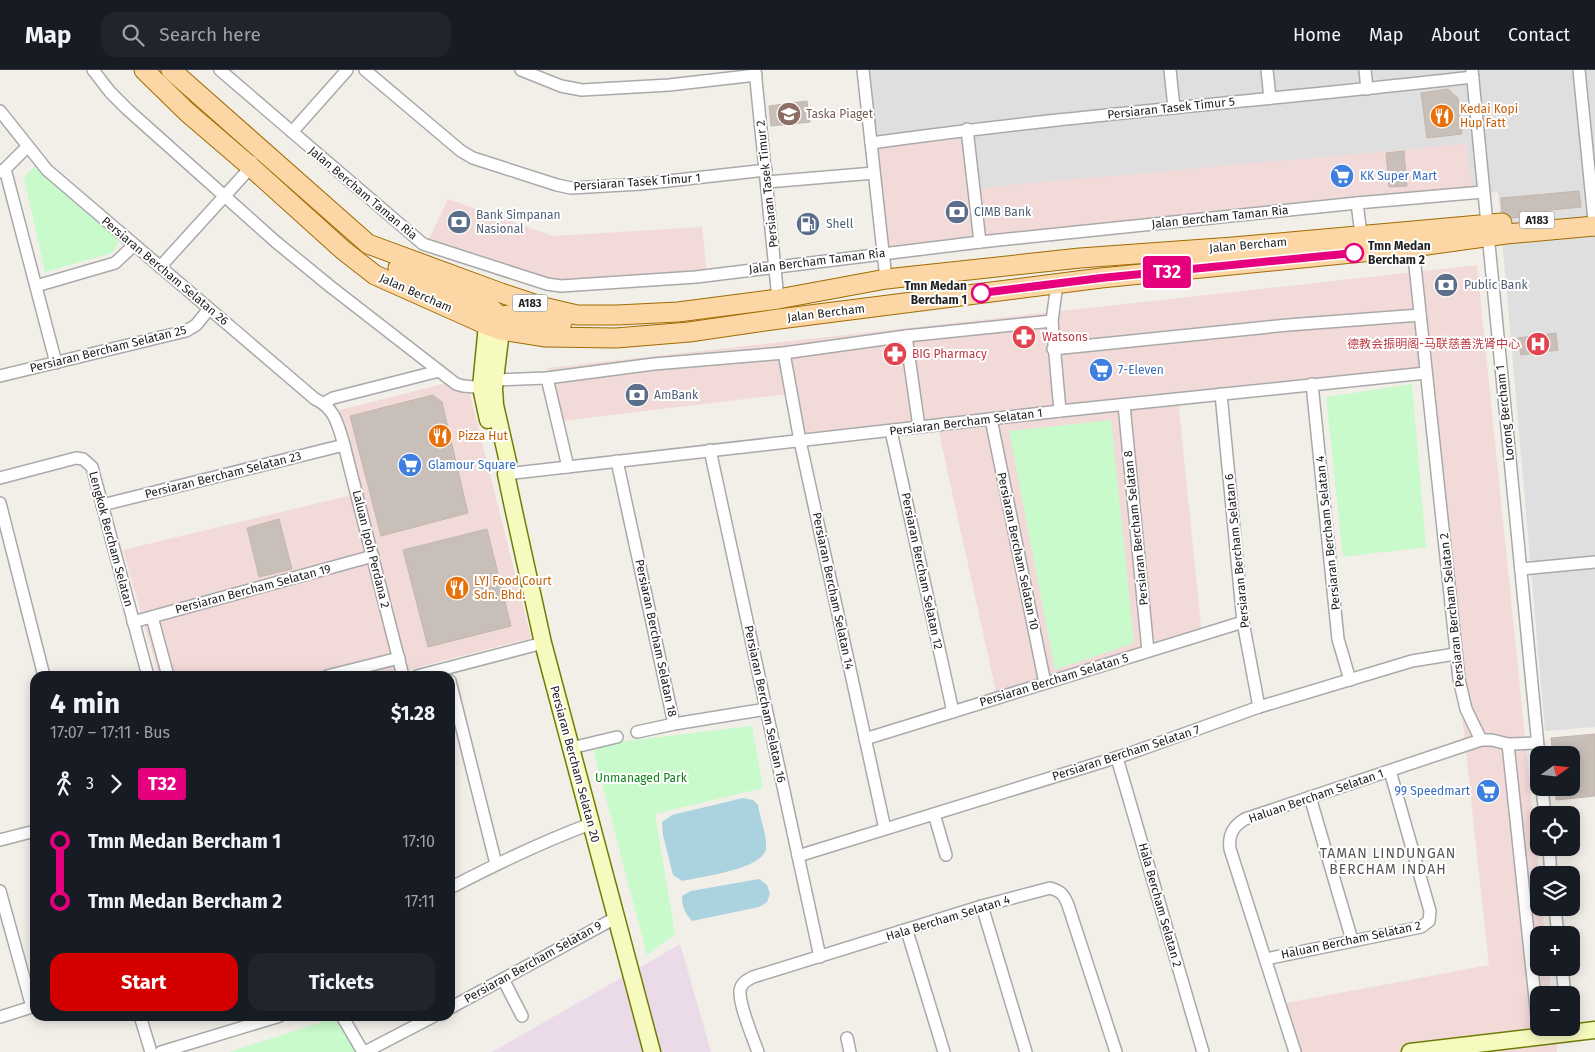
<!DOCTYPE html>
<meta charset="utf-8">
<style>
body{margin:0;font-family:"Fira Sans","Noto Sans SC",sans-serif;background:#20242c;color:#f1f3f6;height:100vh;display:flex;flex-direction:column;font-size:19px;white-space:nowrap}
*{box-sizing:border-box;margin:0}
p{font-size:16px;color:#9ea1a6}
.icon{flex:none;width:28px;height:28px;fill:none;stroke:currentColor;stroke-width:2;stroke-linecap:round;stroke-linejoin:round}
.map{position:relative;flex:1;overflow:hidden}
.sheet{position:absolute;left:30px;top:601px;width:425px;height:350px;display:flex;flex-direction:column;background:#171b24;border-radius:15px;box-shadow:0 2px 12px #0003}
.sheet>*{flex:none}
.badge{padding:0 10px;border-radius:4px;font-size:18px;line-height:32px}
.needle{width:32px;rotate:75deg}
.fabs{position:absolute;left:1530px;top:676px;display:grid;gap:10px}
.fabs a{display:grid;place-items:center;width:50px;height:50px;border-radius:10px;background:#171b24;box-shadow:0 2px 12px #0003;font-size:25px}
.map>.badge{position:absolute;translate:-50% -50%;box-shadow:0 0 0 2px #fff}
.legs{display:flex;align-items:center;gap:8px;height:55px;padding:0 20px;font-size:16px}
.legs p{margin-inline-start:auto}
.headline{display:flex;align-items:center;justify-content:space-between;height:85px;padding:0 20px}
h1{font-size:28px;font-weight:700;line-height:38px}
.button{display:flex;gap:10px;margin-top:auto;padding:10px 20px}
.button a{flex:1;height:58px;border-radius:15px;background:#d40000;color:#fff;font-size:20px;font-weight:700;line-height:58px;text-align:center}
.button a+a{background:#20242c;color:#f1f3f6}
ul{padding:0 20px;list-style:none}
li{display:flex;align-items:center;gap:18px;height:60px;font-size:19px}
li i{display:grid;place-items:center;width:8px;height:100%;margin:0 6px;background:currentColor}
li i::after{content:'';width:12px;height:12px;margin:-6px;border:4px solid;border-radius:50%;background:#171b24}
li p{margin-inline-start:auto}
li:first-child i{background:linear-gradient(#0000 50%,currentColor 0)}
li:last-child i{background:linear-gradient(currentColor 50%,#0000 0)}
header{display:flex;align-items:center;gap:30px;box-sizing:border-box;height:70px;padding:0 25px;background:#171b24;border-bottom:1px solid #363941}
header strong{font-size:24px}
nav{display:flex;gap:28px;margin-inline-start:auto;font-size:18px}
.search{width:350px;height:45px;background:#20242c;display:flex;align-items:center;gap:12px;box-sizing:border-box;padding:0 18px;border-radius:15px;color:#9ea1a6;font-size:19px}
.map>svg:first-child{display:block}
</style>
<header>
<strong>Map</strong>
<div class="search"><svg class="icon" aria-label="search" viewBox="0 0 24 24"><circle cx="10" cy="10" r="6"/><path d="M15 15l6 6"/></svg>Search here</div>
<nav><a>Home</a><a>Map</a><a>About</a><a>Contact</a></nav>
</header>
<div class="map">
<svg width="1595" height="982" viewBox="0 0 1595 982">
<rect width="100%" height="100%" fill="#f2efe9"/>
<polygon fill="#e0dfdf" points="870,0 1595,0 1595,657 1545,661 1498,122 884,182"/>
<g fill="#f2dad9">
<polygon points="970,62 977,118 1466,74 1473,125 888,187 876,72"/>
<polygon points="448,129 553,166 702,157 707,205 547,214 426,175"/>
<polygon points="1477,195 1539,805 1539,838 1542,838 1545,865 1539,865 1539,898 1549,898 1551,925 1539,925 1539,958 1555,958 1557,982 1294,982 1281,934 1489,895 1425,304 1178,329 1202,566 998,631 938,358 801,366 795,323 562,351 547,298"/>
<polygon points="466,308 531,568 383,606 159,606 123,480 356,424 336,341"/>
</g>
<polygon fill="#ebdbe8" points="680,874 711,982 492,982"/>
<g fill="#c8facc">
<polygon points="43,89 119,171 112,183 45,202 24,107"/>
<polygon points="1412,314 1426,477 1343,487 1326,327"/>
<polygon points="1111,350 1134,573 1055,600 1009,361"/>
<polygon points="752,656 763,718 655,744 675,864 647,885 592,675"/>
<polygon points="337,947 359,979 354,982 229,982"/>
</g>
<g fill="#aad3df">
<path d="M743 728 753 730 758 735C760 748 767 765 766 778 765 799 700 807 682 811L673 805 663 765 662 752 672 745Z"/>
<path d="M759 809 767 815 770 824 767 832 759 837 692 851C685 843 682 838 682 826L691 821Z"/>
</g>
<g fill="#c7bfb8" stroke="#c4b6ab">
<polygon points="1448,19 1458,28 1462,64 1427,68 1421,23"/>
<polygon points="807,31 810,52 771,56 769,36"/>
<polygon points="1404,81 1407,116 1389,117 1386,83"/>
<polygon points="1579,121 1581,137 1541,141 1541,145 1512,148 1507,143 1502,142 1501,128"/>
<polygon points="1556,263 1558,280 1521,285 1518,268"/>
<polygon points="433,325 442,332 468,443 381,466 350,346"/>
<polygon points="279,449 292,499 259,507 247,458"/>
<polygon points="487,459 511,556 428,577 403,480"/>
<polygon points="1595,664 1595,726 1556,730 1555,718 1571,718 1571,685 1553,685 1551,668"/>
</g>
<g fill="none" stroke-linecap="round" stroke-linejoin="round">
<g stroke="#a9a9a9" stroke-width="14">
<g id="street">
<polyline points="93,0 110,22 127,39 276,172 331,217 456,314 463,316 488,318"/>
<polyline points="220,0 423,174 547,214 561,216 696,207 980,172 1357,133 1483,122"/>
<polyline points="365,0 461,81 473,88 557,115 571,118 641,114 766,100"/>
<polyline points="521,0 561,16 582,20 669,15 756,5"/>
<polyline points="755,0 778,229"/>
<polyline points="863,0 886,209"/>
<polyline points="1170,0 1174,37"/>
<polyline points="1267,0 1270,28"/>
<polyline points="1365,0 1367,19"/>
<polyline points="1472,0 1539,686"/>
<polyline points="1579,0 1595,160"/>
<path d="M0 41 47 100 315 329C335 338 338 355 344 375L403 606"/>
<polyline points="967,59 980,172"/>
<polyline points="292,62 347,0"/>
<path d="M871 73C1071 45 1272 30 1473 7"/>
<polyline points="5,99 56,293"/>
<polyline points="0,102 5,99 27,77"/>
<polyline points="767,112 874,103"/>
<polyline points="1357,133 1361,164"/>
<polyline points="1413,177 1459,609 1466,639 1481,670 1492,670 1508,674 1539,966"/>
<polyline points="160,197 251,97 252,92"/>
<polyline points="1057,214 1052,251 1060,341"/>
<polyline points="36,216 115,193 134,175"/>
<polyline points="906,266 919,357"/>
<polyline points="1053,279 1288,255 1420,245"/>
<polyline points="784,283 800,371 885,759"/>
<polyline points="0,306 186,261 196,255 209,239"/>
<polyline points="547,308 568,397"/>
<polyline points="494,310 547,308 654,294 784,283 906,266 1052,251"/>
<polyline points="1312,314 1338,569 1350,610"/>
<polyline points="1221,324 1243,552 1259,637"/>
<polyline points="324,333 333,328 439,301"/>
<polyline points="1124,335 1148,581"/>
<polyline points="991,349 1045,613"/>
<polyline points="891,361 953,642"/>
<polyline points="710,380 820,887"/>
<polyline points="617,391 674,654 766,639"/>
<polyline points="506,404 1060,341 1426,303"/>
<polyline points="0,408 76,388 83,389 92,397 148,606"/>
<polyline points="0,433 44,606"/>
<polyline points="102,435 344,375"/>
<polyline points="1521,499 1595,492"/>
<polyline points="152,547 168,606"/>
<polyline points="133,552 373,486"/>
<polyline points="327,606 399,588"/>
<polyline points="417,606 543,573"/>
<polyline points="450,611 496,794"/>
<polyline points="637,662 674,654"/>
<polyline points="865,669 1243,552"/>
<polyline points="1508,674 1537,673"/>
<polyline points="571,678 617,667"/>
<polyline points="1117,688 1203,982"/>
<polyline points="1542,718 1545,745"/>
<polyline points="1310,727 1352,870"/>
<polyline points="934,744 946,785"/>
<polyline points="0,770 35,761"/>
<polyline points="1549,778 1551,805"/>
<polyline points="798,786 1128,684 1259,637 1412,591 1455,584"/>
<path d="M450 818C496 794 542 772 590 754"/>
<polyline points="0,821 32,937"/>
<polyline points="982,836 1026,982"/>
<polyline points="1555,838 1558,865"/>
<polyline points="907,861 944,982"/>
<polyline points="1266,889 1421,857 1429,851 1430,841 1390,701"/>
<polyline points="1562,898 1565,925"/>
<polyline points="503,909 522,946"/>
<polyline points="450,938 617,847"/>
<polyline points="140,946 151,982"/>
<polyline points="342,946 363,982"/>
<polyline points="0,947 35,936"/>
<polyline points="847,968 850,982"/>
<polyline points="161,982 280,946"/>
<polyline points="365,982 434,946"/>
<path d="M758 982C753 968 739 935 740 921 741 913 747 910 753 907L982 836 1050 818C1061 821 1064 825 1068 835L1116 982"/>
<path d="M1295 982 1230 779C1228 765 1233 756 1245 749L1481 670"/>
</g>
</g>
<g stroke="#707d05" stroke-width="19">
<g id="secondary">
<polyline points="487,255 481,317 488,350"/>
<polyline points="501,260 494,318 495,335 508,392 506,404 513,437 543,573 652,982"/>
<polyline points="1410,982 1595,960"/>
</g>
</g>
<g stroke="#a06b00" stroke-width="21">
<g id="primary">
<polyline points="144,0 187,42 251,97 343,180 375,205 487,255 501,260 546,267 616,268 689,262 779,249 1101,208 1413,177 1506,164 1595,156"/>
<polyline points="171,0 368,174 501,223 543,237 577,245 617,245 678,242 778,229 886,209 1080,188 1233,177 1502,153"/>
<polyline points="398,198 486,234 496,243 501,260"/>
<path d="M490 252C509 237 541 249 562 253"/>
</g>
</g>
<use href="#street" stroke="#fff" stroke-width="11"/>
<use href="#secondary" stroke="#f7fabf" stroke-width="16"/>
<use href="#primary" stroke="#fcd6a4" stroke-width="19"/>
</g>
<g fill="none" stroke-linecap="round" stroke-linejoin="round">
<g stroke="#fff" stroke-width="11">
<polyline id="line-1" points="981,223 1101,208 1354,183"/>
</g>
<use href="#line-1" stroke="#e6007e" stroke-width="8"/>
</g>
<defs>
<g id="school-disc" transform="scale(1.25)"><circle r="9.5" fill="#8d6e63" stroke="#fff"/><path d="M0-5L7-2L0 1L-7-2ZM-4 1L0 2.5L4 1V4Q0 6-4 4Z" fill="#fff"/></g>
<g id="restaurant-disc" transform="scale(1.25)"><circle r="9.5" fill="#e8710a" stroke="#fff"/><path d="M-5-6h1v4h1v-4h1v4h1v-4h1v5L-1.5 .5V6h-2V.5L-5-1ZM5-6V6H3V1.5H1.5Q1.5-4 5-6Z" fill="#fff"/></g>
<g id="supermarket-disc" transform="scale(1.25)"><circle r="9.5" fill="#3f7fe0" stroke="#fff"/><path d="M-6-5.5h2.5l.6 2H6L4.5 2H-2.5L-4.4-4H-6ZM-1.5 3.2a1.3 1.3 0 1 0 .1 0ZM3 3.2a1.3 1.3 0 1 0 .1 0Z" fill="#fff"/></g>
<g id="bank-disc" transform="scale(1.25)"><circle r="9.5" fill="#5c6f8a" stroke="#fff"/><path d="M-6-4H6V4H-6ZM0-2.3a2.3 2.3 0 1 0 0 4.6a2.3 2.3 0 1 0 0-4.6Z" fill="#fff"/></g>
<g id="fuel-disc" transform="scale(1.25)"><circle r="9.5" fill="#5c6f8a" stroke="#fff"/><path d="M-5.5-6h7V0h2V4h1.3V-2.5L3-4.5l.8-.8L6-3V5H2.5V1h-1V6h-7ZM-4.2-4.7v3.2H.2V-4.7Z" fill="#fff"/></g>
<g id="pharmacy-disc" transform="scale(1.25)"><circle r="9.5" fill="#e0444e" stroke="#fff"/><path d="M-2-6h4v4h4v4h-4v4h-4v-4h-4v-4h4Z" fill="#fff"/></g>
<g id="hospital-disc" transform="scale(1.25)"><circle r="9.5" fill="#e0444e" stroke="#fff"/><path d="M-5-5h3v3.5h4V-5h3V5h-3V1.5h-4V5h-3Z" fill="#fff"/></g>
</defs>
<g fill-rule="evenodd">
<use href="#school-disc" x="789" y="44"/>
<use href="#restaurant-disc" x="1442" y="46"/>
<use href="#supermarket-disc" x="1342" y="106"/>
<use href="#bank-disc" x="957" y="142"/>
<use href="#bank-disc" x="459" y="152"/>
<use href="#fuel-disc" x="808" y="154"/>
<use href="#bank-disc" x="1446" y="215"/>
<use href="#pharmacy-disc" x="1024" y="267"/>
<use href="#hospital-disc" x="1538" y="274"/>
<use href="#pharmacy-disc" x="895" y="284"/>
<use href="#supermarket-disc" x="1101" y="300"/>
<use href="#bank-disc" x="637" y="325"/>
<use href="#restaurant-disc" x="440" y="366"/>
<use href="#supermarket-disc" x="410" y="395"/>
<use href="#restaurant-disc" x="457" y="518"/>
<use href="#supermarket-disc" x="1488" y="721"/>
</g>
<g fill="#fff" stroke="#e6007e" stroke-width="2.5">
<circle cx="1354" cy="183" r="9"/>
<circle cx="981" cy="223" r="9"/>
</g>
<g text-anchor="middle" dominant-baseline="central" stroke-width="4" stroke-linejoin="round" paint-order="stroke">
<g fill="#fff" stroke="#646464" stroke-width="1">
<rect x="1519.5" y="141.5" width="35" height="17" rx="4"/>
<rect x="512.5" y="224.5" width="35" height="17" rx="4"/>
</g>
<g font-size="11" font-weight="bold" fill="#222">
<text x="1537" y="150">A183</text>
<text x="530" y="233">A183</text>
</g>
<g font-size="12" fill="#222" stroke="#fff">
<text transform="translate(1171 38) rotate(-6)">Persiaran Tasek Timur 5</text>
<text transform="translate(637 112) rotate(-4)">Persiaran Tasek Timur 1</text>
<text transform="translate(767 114) rotate(-96)">Persiaran Tasek Timur 2</text>
<text transform="translate(363 123) rotate(40)">Jalan Bercham Taman Ria</text>
<text transform="translate(1220 147) rotate(-6)">Jalan Bercham Taman Ria</text>
<text transform="translate(1248 175) rotate(-5)">Jalan Bercham</text>
<text transform="translate(817 191) rotate(-7)">Jalan Bercham Taman Ria</text>
<text transform="translate(165 201) rotate(40)">Persiaran Bercham Selatan 26</text>
<text transform="translate(416 223) rotate(24)">Jalan Bercham</text>
<text transform="translate(826 243) rotate(-7)">Jalan Bercham</text>
<text transform="translate(108 279) rotate(-14)">Persiaran Bercham Selatan 25</text>
<text transform="translate(1505 343) rotate(-96)">Lorong Bercham 1</text>
<text transform="translate(966 352) rotate(-7)">Persiaran Bercham Selatan 1</text>
<text transform="translate(223 405) rotate(-14)">Persiaran Bercham Selatan 23</text>
<text transform="translate(1136 458) rotate(-96)">Persiaran Bercham Selatan 8</text>
<text transform="translate(1328 463) rotate(-96)">Persiaran Bercham Selatan 4</text>
<text transform="translate(111 469) rotate(75)">Lengkok Bercham Selatan</text>
<text transform="translate(371 479) rotate(76)">Laluan Ipoh Perdana 2</text>
<text transform="translate(1018 481) rotate(78)">Persiaran Bercham Selatan 10</text>
<text transform="translate(1237 481) rotate(-96)">Persiaran Bercham Selatan 6</text>
<text transform="translate(922 501) rotate(78)">Persiaran Bercham Selatan 12</text>
<text transform="translate(253 519) rotate(-15)">Persiaran Bercham Selatan 19</text>
<text transform="translate(833 521) rotate(78)">Persiaran Bercham Selatan 14</text>
<text transform="translate(1452 540) rotate(-96)">Persiaran Bercham Selatan 2</text>
<text transform="translate(656 568) rotate(78)">Persiaran Bercham Selatan 18</text>
<text transform="translate(1054 610) rotate(-17)">Persiaran Bercham Selatan 5</text>
<text transform="translate(765 634) rotate(78)">Persiaran Bercham Selatan 16</text>
<text transform="translate(1126 683) rotate(-18)">Persiaran Bercham Selatan 7</text>
<text transform="translate(575 694) rotate(75)">Persiaran Bercham Selatan 20</text>
<text transform="translate(1316 726) rotate(-19)">Haluan Bercham Selatan 1</text>
<text transform="translate(1160 835) rotate(74)">Hala Bercham Selatan 2</text>
<text transform="translate(948 848) rotate(-17)">Hala Bercham Selatan 4</text>
<text transform="translate(1351 870) rotate(-12)">Haluan Bercham Selatan 2</text>
<text transform="translate(533 892) rotate(-29)">Persiaran Bercham Selatan 9</text>
</g>
<g font-size="12" fill="#c56008" stroke="#fff" text-anchor="start">
<text x="1460" y="39">Kedai Kopi<tspan x="1460" dy="14">Hup Fatt</tspan></text>
<text x="458" y="366">Pizza Hut</text>
<text x="474" y="511">LYJ Food Court<tspan x="474" dy="14">Sdn. Bhd.</tspan></text>
</g>
<g font-size="12" fill="#785e54" stroke="#fff" text-anchor="start">
<text x="806" y="44">Taska Piaget</text>
</g>
<g font-size="12" fill="#366cbe" stroke="#fff" text-anchor="start">
<text x="1360" y="106">KK Super Mart</text>
<text x="1118" y="300">7-Eleven</text>
<text x="428" y="395">Glamour Square</text>
<text x="1470" y="721" text-anchor="end">99 Speedmart</text>
</g>
<g font-size="12" fill="#4e5e75" stroke="#fff" text-anchor="start">
<text x="974" y="142">CIMB Bank</text>
<text x="476" y="145">Bank Simpanan<tspan x="476" dy="14">Nasional</tspan></text>
<text x="826" y="154">Shell</text>
<text x="1464" y="215">Public Bank</text>
<text x="654" y="325">AmBank</text>
</g>
<g font-size="12" font-weight="bold" fill="#222" stroke="#fff" text-anchor="start">
<text x="1368" y="176">Tmn Medan<tspan x="1368" dy="14">Bercham 2</tspan></text>
<text x="967" y="216" text-anchor="end">Tmn Medan<tspan x="967" dy="14">Bercham 1</tspan></text>
</g>
<g font-size="12" fill="#be3a42" stroke="#fff" text-anchor="start">
<text x="1042" y="267">Watsons</text>
<text x="1520" y="274" text-anchor="end">德教会振明阁-马联慈善洗肾中心</text>
<text x="912" y="284">BIG Pharmacy</text>
</g>
<g font-size="12" fill="#0c8416" stroke="#fff">
<text x="641" y="708">Unmanaged Park</text>
</g>
<g font-size="14" letter-spacing="1" fill="#555" stroke="#fff">
<text x="1388" y="783">TAMAN LINDUNGAN<tspan x="1388" dy="16">BERCHAM INDAH</tspan></text>
</g>
</g>
</svg>
<div class="fabs">
<a><svg class="needle" viewBox="-14 -14 28 28"><path d="M0-13l5 13h-10z" fill="#e53935"/><path d="M0 13l5-13h-10z" fill="#9ea1a6"/></svg></a>
<a><svg class="icon" aria-label="locate" viewBox="0 0 24 24"><circle cx="12" cy="12" r="6"/><path d="M12 2v4M12 18v4M2 12h4M18 12h4"/></svg></a>
<a><svg class="icon" aria-label="layers" viewBox="0 0 24 24"><path d="M12 4l9 5-9 5-9-5zM3 14l9 5 9-5"/></svg></a>
<a>+</a>
<a>−</a>
</div>
<b class="badge" style="left:1167px;top:202px;background:#e6007e;color:#fff">T32</b>
<section class="sheet">
<div class="headline"><div><h1>4 min</h1><p>17:07 – 17:11 · Bus</p></div><b>$1.28</b></div>
<div class="legs"><svg class="icon" aria-label="walk" viewBox="0 0 24 24"><circle cx="13" cy="4" r="2"/><path d="M13 8l-2 6 4 7M11 14l-3 7M7 12l3-4h3l4 4"/></svg>3<svg class="icon" aria-label="forward" viewBox="0 0 24 24"><path d="M9 5l7 7-7 7"/></svg><b class="badge" style="background:#e6007e;color:#fff">T32</b></div>
<ul>
<li><i style="color:#e6007e"></i><b>Tmn Medan Bercham 1</b><p>17:10</p></li>
<li><i style="color:#e6007e"></i><b>Tmn Medan Bercham 2</b><p>17:11</p></li>
</ul>
<div class="button"><a>Start</a><a>Tickets</a></div>
</section>
</div>
